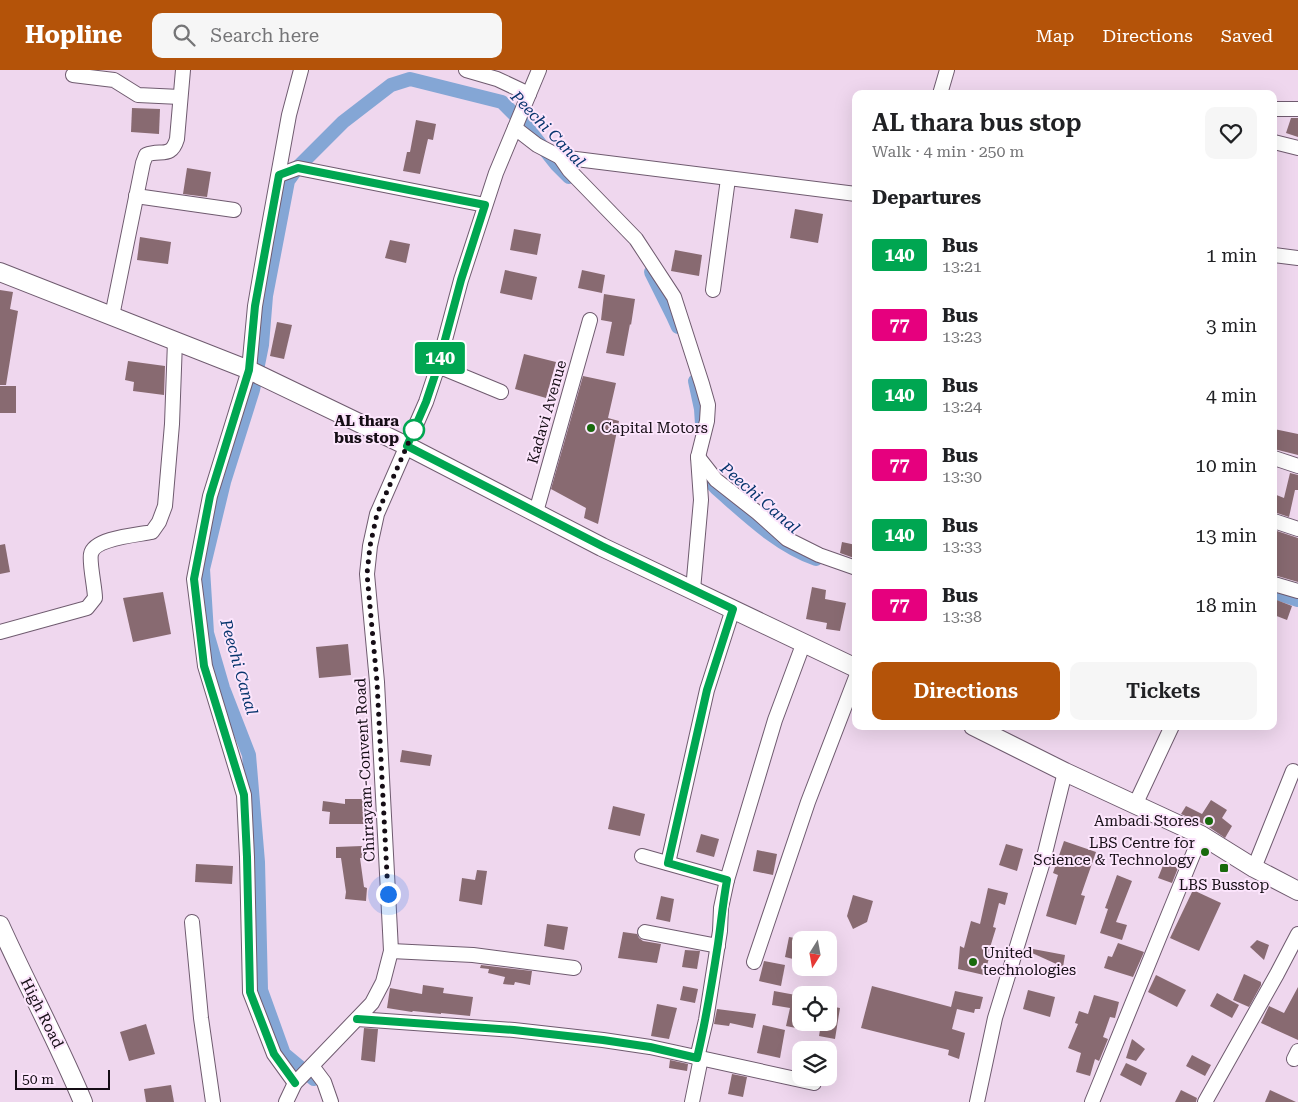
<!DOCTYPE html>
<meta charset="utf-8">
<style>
body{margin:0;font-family:"Roboto Serif",serif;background:#f6f6f6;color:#202124;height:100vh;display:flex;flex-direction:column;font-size:19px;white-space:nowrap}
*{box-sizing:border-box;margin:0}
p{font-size:16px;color:#757577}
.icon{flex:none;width:28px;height:28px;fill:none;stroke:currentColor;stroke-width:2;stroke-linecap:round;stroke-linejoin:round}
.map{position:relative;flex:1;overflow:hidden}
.details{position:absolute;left:852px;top:20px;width:425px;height:640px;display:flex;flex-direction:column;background:#fff;border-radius:10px;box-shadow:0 5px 20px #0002}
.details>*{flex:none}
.badge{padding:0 10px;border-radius:4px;font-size:18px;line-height:32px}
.needle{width:32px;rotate:191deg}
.fabs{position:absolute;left:792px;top:861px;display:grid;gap:10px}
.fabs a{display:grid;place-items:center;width:45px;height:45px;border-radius:10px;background:#fff;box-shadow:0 5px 20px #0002;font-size:25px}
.scale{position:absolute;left:15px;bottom:12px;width:95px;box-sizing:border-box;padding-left:5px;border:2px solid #150d15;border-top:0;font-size:14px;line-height:18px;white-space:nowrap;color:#150d15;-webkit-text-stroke:4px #fce5fc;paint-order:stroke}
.you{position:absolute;width:25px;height:25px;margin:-12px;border:4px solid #fff;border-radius:50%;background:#1a73e8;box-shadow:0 0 0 8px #1a73e833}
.map>.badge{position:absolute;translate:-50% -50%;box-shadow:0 0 0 2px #fff}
h2{padding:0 20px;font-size:19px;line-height:45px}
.round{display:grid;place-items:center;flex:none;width:52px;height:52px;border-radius:10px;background:#f6f6f6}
.head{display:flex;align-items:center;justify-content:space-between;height:85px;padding:0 20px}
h1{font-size:24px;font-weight:600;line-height:38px}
.cta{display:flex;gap:10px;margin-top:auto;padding:10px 20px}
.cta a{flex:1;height:58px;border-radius:10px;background:#b45309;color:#fff;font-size:20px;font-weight:600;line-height:58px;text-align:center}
.cta a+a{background:#f6f6f6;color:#202124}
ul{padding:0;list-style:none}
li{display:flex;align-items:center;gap:15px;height:70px;padding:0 20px}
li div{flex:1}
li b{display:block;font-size:19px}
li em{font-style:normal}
li .badge{min-width:55px;font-weight:700;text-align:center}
header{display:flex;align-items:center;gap:30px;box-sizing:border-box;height:70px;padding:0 25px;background:#b45309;color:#fff}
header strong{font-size:24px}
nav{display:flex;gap:28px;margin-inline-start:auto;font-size:18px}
.search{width:350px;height:45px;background:#f6f6f6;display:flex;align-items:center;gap:12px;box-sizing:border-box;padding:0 18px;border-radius:10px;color:#757577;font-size:19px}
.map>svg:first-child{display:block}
</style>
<header>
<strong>Hopline</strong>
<div class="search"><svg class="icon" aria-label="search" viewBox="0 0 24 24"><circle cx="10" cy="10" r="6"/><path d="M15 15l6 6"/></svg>Search here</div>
<nav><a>Map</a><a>Directions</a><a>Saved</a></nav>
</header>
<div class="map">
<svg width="1298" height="1032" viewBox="0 0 1298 1032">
<rect width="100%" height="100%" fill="#efd7ee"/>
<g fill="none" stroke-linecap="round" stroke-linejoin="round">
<g stroke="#84a6d5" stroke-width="14">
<polyline points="651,202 673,246 678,257"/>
<polyline points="695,311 701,339 702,354"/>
<path d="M710 411 716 418C747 445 777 475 816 489"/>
<polyline points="1274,522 1298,530"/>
<polyline points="314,1009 284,984 261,920 258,792 249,685 223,618 207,563 203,499 224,412 253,320 262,275 266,226 288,111 298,97 343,52 391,15 410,9 502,32 526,56 556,94 569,107"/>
</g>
</g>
<g fill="#886a71">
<polygon points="132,38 160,39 159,64 131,62"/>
<polygon points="1291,48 1298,48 1298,67 1286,63"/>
<polygon points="416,50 436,54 433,70 428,69 420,104 403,101 407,82 410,82"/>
<polygon points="187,98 211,102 207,127 183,124"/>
<polygon points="795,139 823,144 818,173 790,168"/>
<polygon points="514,159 541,164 537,185 510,180"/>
<polygon points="140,167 171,172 168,194 137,190"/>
<polygon points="390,170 410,174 406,193 385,188"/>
<polygon points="675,180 702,185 699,206 671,201"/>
<polygon points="505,200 537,207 532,230 500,223"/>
<polygon points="582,200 605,205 602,223 578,218"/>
<polygon points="0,220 13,222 10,239 18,241 6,315 0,315"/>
<polygon points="604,224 635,229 631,255 630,254 624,286 606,283 612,252 601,250"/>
<polygon points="277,252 292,255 284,289 270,286"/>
<polygon points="524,284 556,292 546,328 515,319"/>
<polygon points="128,291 165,296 164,325 133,321 134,312 125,310"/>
<polygon points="583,306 616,313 608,348 619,351 598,454 584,448 586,438 551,419"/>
<rect x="0" y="316" width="16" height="27"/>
<polygon points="1274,359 1298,364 1298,385 1274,379"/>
<polygon points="1290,403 1298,405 1298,420 1295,420 1289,447 1274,442 1274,424 1284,428"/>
<polygon points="1274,460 1298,468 1298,512 1274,505"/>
<polygon points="842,472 856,475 854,488 840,483"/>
<polygon points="5,474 10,502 0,504 0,475"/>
<polygon points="812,517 826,520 825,529 846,533 840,561 826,559 827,553 806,549"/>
<polygon points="163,522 171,564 133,572 123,528"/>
<polygon points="1274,529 1292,536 1287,550 1274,545"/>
<polygon points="348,574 351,605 319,608 316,577"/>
<polygon points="402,680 432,685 430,696 400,692"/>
<polygon points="345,729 367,729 367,754 329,754 330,742 322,741 323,731 345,734"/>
<polygon points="1211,730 1227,740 1222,748 1232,756 1225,768 1206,755 1181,744 1186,736 1202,744"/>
<polygon points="613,736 645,744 640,766 608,759"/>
<polygon points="701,764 719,769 714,787 696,782"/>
<polygon points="1064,771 1096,782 1081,825 1085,826 1076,855 1046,846 1058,805 1053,803"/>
<polygon points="1006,774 1023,779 1017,801 999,795"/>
<polygon points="362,776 362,788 360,788 364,817 367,818 366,831 345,829 346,822 341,788 336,788 336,777"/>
<polygon points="757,780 777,784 773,805 753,801"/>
<polygon points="1164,793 1178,798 1172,813 1158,808"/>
<polygon points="196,794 233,796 232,814 195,812"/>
<polygon points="477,800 487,801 482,835 459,831 462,808 475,810"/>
<polygon points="1117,805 1132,811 1116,852 1127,855 1122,870 1100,863 1108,839 1105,838"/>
<polygon points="988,818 1008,823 1005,835 999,833 993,857 996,858 988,884 990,885 984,905 958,899 960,876 964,878 971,851 980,854"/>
<polygon points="1193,820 1221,833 1199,881 1170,868"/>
<polygon points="853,825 873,831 867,852 853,859 847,846"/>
<polygon points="661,826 674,829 670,852 656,849"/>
<polygon points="547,854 568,857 564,880 544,876"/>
<polygon points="623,862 637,864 639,868 643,871 661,874 657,893 618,888"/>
<polygon points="789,867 801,869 801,891 785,887"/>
<polygon points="1257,870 1269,875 1264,890 1250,877"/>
<polygon points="1118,873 1144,882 1133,907 1104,898 1108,886 1112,887"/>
<polygon points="1033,879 1065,885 1063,897 1032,883"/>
<polygon points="685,880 700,881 697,899 682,897"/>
<polygon points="764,891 785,895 781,916 759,911"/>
<polygon points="481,895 532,901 530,915 515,912 514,915 503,914 505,907 488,903 489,899 480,898"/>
<polygon points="1244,904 1261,912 1261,915 1249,937 1233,930"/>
<polygon points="1156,905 1186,920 1177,937 1148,922"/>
<polygon points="423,915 444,918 443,923 473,927 470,946 441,943 441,944 413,941 412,942 387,938 390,918 422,924"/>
<polygon points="683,916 698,919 695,933 680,930"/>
<polygon points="872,916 951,937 955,921 983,927 980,939 975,939 974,943 957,939 952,959 965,963 959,989 948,985 949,980 861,958"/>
<polygon points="1298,917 1298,970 1261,953 1269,936 1284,943"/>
<polygon points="1028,920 1055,927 1050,947 1023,939"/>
<polygon points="774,921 801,926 801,959 786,956 790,938 772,935"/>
<polygon points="1217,923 1239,935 1232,948 1210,936"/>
<polygon points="1094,925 1119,932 1115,948 1110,947 1103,967 1108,969 1099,991 1095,989 1090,1006 1076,1002 1081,983 1068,978 1078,954 1075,953 1079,941 1088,944"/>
<polygon points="657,934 677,938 669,969 651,966"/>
<polygon points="829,936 840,938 835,969 819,966 821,954 829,955"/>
<polygon points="717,939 756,944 753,958 730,953 729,956 714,954"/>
<polygon points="146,954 155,984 129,991 120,962"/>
<polygon points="763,955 785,960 780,988 757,983"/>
<polygon points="364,958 378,959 375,992 361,990"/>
<polygon points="1132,969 1145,979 1136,991 1126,988"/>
<polygon points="1192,985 1211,995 1205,1006 1186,996"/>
<polygon points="670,990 688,994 687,1001 669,998"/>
<polygon points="1126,993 1147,1003 1141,1016 1120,1005"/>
<polygon points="732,1004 747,1007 743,1027 728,1024"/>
<polygon points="171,1015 174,1032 146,1032 144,1019"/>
<polygon points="1181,1020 1197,1028 1196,1032 1175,1032"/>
<polygon points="1270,1020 1296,1032 1265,1032"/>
</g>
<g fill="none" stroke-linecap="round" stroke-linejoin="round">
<g stroke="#6f5b6f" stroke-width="16">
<g id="minor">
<polyline points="466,0 497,9 529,24"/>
<polyline points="73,5 114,10 138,25 180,27"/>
<polyline points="940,24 947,0"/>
<polyline points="1274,39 1298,39"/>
<polyline points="515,58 537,75 560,87 856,124"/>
<polyline points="1274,72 1298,78"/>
<polyline points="560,87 569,100 636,169 674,227 702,314 708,335 707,351 698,387 701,430 693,520"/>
<polyline points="279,105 298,98 485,135"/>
<polyline points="136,126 234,140"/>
<polyline points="1274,185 1298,188"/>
<polyline points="713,220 728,109"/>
<path d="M112 246 143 93 146 85C161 79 171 89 177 69L183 0"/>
<polyline points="438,296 501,322"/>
<polyline points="698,387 716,410 758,443 787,469 819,485 856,498"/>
<polyline points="1274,388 1298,396"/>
<polyline points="536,442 590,250"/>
<polyline points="1274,451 1298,459"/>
<polyline points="1274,514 1298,521"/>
<path d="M0 562 87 538 95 528C95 518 89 492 91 484 94 468 137 465 152 462L159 452 165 436 172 354 175 271"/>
<polyline points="1135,735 1172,656"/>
<polyline points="642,786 727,810"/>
<polyline points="668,793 707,620 733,539"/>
<polyline points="1254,798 1293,701"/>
<polyline points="192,852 201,948 213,1032"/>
<polyline points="645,862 718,876"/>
<polyline points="391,881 473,885 574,898"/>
<polyline points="754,892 808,732 856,607"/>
<polyline points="357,949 514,960 603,970 650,977 814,1013 812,1008"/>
<polyline points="697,988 706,950 720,861 721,838 727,810 775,650 804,572"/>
<polyline points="1294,989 1298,981"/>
<polyline points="312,996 324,1012 331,1032"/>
<polyline points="295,1013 274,984 250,922 247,787 244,725 205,596 194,509 210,426 249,300 255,236 266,172 289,45 301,0"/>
<polyline points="286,1032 295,1013 300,1008 372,933 383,912 391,881 390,861 377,612 367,504 370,476 377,444 426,332 438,296 461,210 496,103 539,0"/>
<polyline points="692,1032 701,988"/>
<polyline points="977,1032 995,948 1042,795 1065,702"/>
<polyline points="1092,1032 1201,765"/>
<polyline points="1205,1032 1277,904 1298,864"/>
</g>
</g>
<g stroke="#6f5b6f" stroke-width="20">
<g id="major">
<polyline points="0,202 249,300 407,376 602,477 856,598"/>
<polyline points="973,656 1065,702 1201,765 1254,798 1298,821"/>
<path d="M0 855C27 915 58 972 83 1032"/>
</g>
</g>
<use href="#minor" stroke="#fff" stroke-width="14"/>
<use href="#major" stroke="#fff" stroke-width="18"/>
</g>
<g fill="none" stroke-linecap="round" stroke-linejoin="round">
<g stroke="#fff" stroke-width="11">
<path id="line" d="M295 1013 274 984 250 922 247 787 244 725 204 596 194 509 210 426 249 300 255 236 279 105 298 98 485 135 461 210 438 296 426 332 407 376 602 476 733 539 707 620 668 793 727 810C723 832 721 853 718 874 712 913 706 950 697 988L650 977 603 970 514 960 357 949"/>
</g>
<use href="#line" stroke="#00a651" stroke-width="8"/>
<polyline stroke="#150d15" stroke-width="5" stroke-dasharray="0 9" points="388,824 377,612 367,504 370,476 377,444 414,360"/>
</g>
<g fill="#196a0d" stroke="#fce5fc" stroke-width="2">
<circle cx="591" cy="358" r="5"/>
<circle cx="1209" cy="751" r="5"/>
<circle cx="1205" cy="782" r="5"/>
<rect x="1219" y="793" width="10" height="10" rx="2.5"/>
<circle cx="973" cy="892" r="5"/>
</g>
<circle fill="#fff" stroke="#00a651" stroke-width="2.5" cx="414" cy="360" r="10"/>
<g text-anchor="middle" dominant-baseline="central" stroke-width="4" stroke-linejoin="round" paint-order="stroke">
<g font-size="15" fill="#150d15" stroke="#fce5fc">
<text transform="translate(547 342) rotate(-74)">Kadavi Avenue</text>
<text transform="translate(365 700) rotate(-93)">Chirrayam-Convent Road</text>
<text transform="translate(42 943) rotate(63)">High Road</text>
</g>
<g font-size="15" font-weight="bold" fill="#150d15" stroke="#fce5fc" text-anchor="end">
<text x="399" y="351">AL thara<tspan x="399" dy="17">bus stop</tspan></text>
</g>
<g font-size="15" fill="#150d15" stroke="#fce5fc" text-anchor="start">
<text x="601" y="358">Capital Motors</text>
<text x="1199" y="751" text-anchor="end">Ambadi Stores</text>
<text x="1195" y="773" text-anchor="end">LBS Centre for<tspan x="1195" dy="17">Science &amp; Technology</tspan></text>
<text x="1224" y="815" text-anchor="middle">LBS Busstop</text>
<text x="983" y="883">United<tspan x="983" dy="17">technologies</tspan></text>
</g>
<g font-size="16" font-style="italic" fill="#07356d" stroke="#fce5fc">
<text transform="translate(548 59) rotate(46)">Peechi Canal</text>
<text transform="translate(760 428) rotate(41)">Peechi Canal</text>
<text transform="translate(239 597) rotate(74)">Peechi Canal</text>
</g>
</g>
</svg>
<div class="fabs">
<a><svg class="needle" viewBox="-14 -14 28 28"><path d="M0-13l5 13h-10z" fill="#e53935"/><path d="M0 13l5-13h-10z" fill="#757577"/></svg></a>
<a><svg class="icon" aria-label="locate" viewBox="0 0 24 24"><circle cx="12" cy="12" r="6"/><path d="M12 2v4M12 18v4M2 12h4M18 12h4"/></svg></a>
<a><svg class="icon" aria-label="layers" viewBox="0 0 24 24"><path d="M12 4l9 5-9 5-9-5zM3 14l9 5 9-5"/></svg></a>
</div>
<div class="scale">50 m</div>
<div class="you" style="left:388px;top:824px"></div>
<b class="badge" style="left:440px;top:288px;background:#00a651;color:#fff">140</b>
<section class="details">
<div class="head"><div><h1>AL thara bus stop</h1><p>Walk · 4 min · 250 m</p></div><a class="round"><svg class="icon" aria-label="heart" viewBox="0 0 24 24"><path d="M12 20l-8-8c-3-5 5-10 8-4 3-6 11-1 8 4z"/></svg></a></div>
<h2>Departures</h2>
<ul>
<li><span class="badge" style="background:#00a651;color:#fff">140</span><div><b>Bus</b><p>13:21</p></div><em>1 min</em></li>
<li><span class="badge" style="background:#e6007e;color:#fff">77</span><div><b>Bus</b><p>13:23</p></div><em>3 min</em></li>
<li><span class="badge" style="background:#00a651;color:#fff">140</span><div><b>Bus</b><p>13:24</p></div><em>4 min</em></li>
<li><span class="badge" style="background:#e6007e;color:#fff">77</span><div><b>Bus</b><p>13:30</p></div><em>10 min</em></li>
<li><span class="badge" style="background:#00a651;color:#fff">140</span><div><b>Bus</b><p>13:33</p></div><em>13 min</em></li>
<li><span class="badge" style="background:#e6007e;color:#fff">77</span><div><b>Bus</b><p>13:38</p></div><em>18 min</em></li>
</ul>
<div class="cta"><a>Directions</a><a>Tickets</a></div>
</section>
</div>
